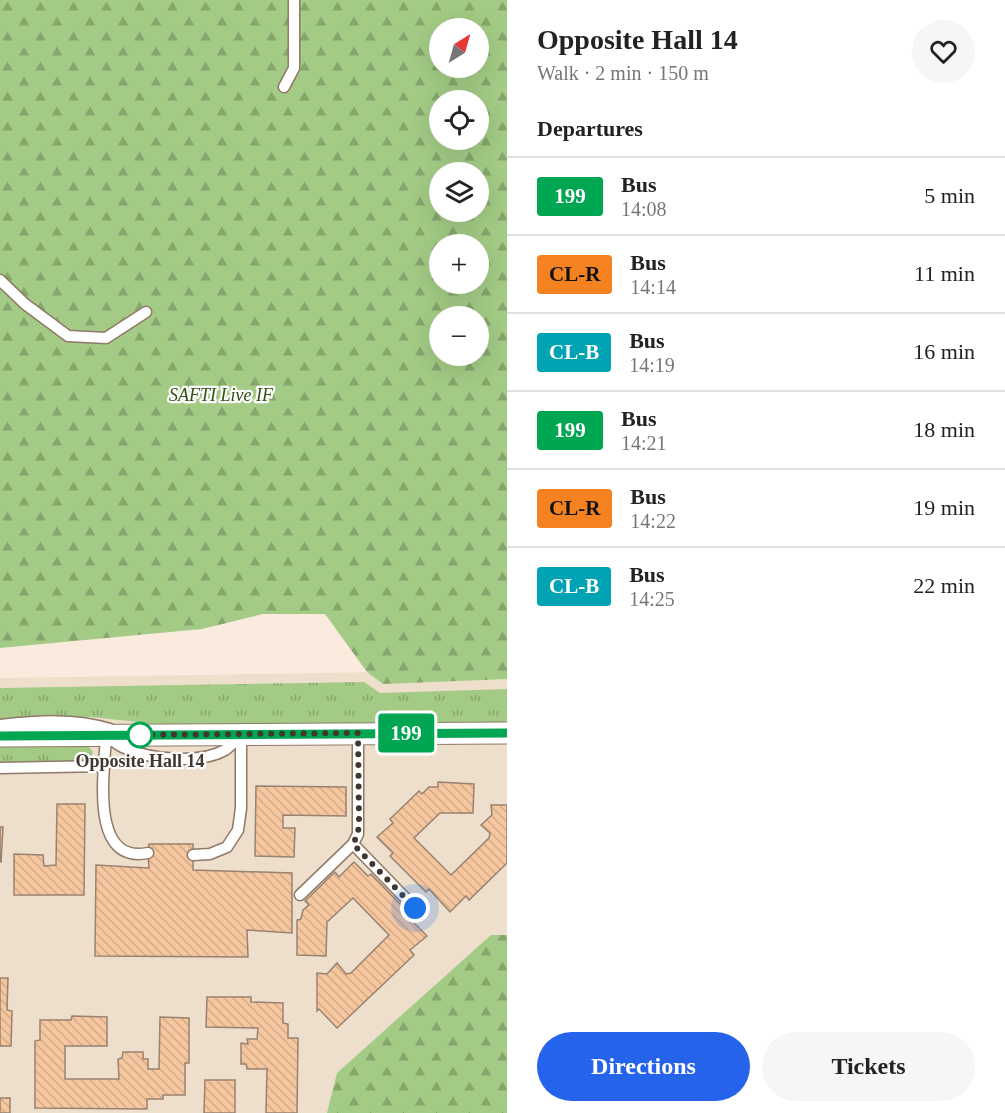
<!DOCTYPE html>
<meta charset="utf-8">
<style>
body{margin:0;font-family:"Times New Roman",serif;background:#f6f6f6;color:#222;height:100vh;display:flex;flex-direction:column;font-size:22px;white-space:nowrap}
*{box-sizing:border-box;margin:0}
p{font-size:20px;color:#767676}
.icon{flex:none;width:33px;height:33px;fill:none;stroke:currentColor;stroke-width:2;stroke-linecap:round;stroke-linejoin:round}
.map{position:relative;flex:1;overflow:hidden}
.drawer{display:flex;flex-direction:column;background:#fff;width:498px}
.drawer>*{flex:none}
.badge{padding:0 12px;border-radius:4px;font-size:21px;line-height:39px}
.needle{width:39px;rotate:37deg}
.buttons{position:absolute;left:429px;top:18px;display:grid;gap:12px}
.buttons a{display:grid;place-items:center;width:60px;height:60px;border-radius:50%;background:#fff;box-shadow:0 6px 24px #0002;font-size:30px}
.you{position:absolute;width:30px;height:30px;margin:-15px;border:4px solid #fff;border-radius:50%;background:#1a73e8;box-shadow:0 0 0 9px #1a73e833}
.map>.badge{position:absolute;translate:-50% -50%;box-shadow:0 0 0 3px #fff}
h2{padding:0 30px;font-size:22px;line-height:54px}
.round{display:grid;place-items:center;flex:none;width:63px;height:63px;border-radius:32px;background:#f6f6f6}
.head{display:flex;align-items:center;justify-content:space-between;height:102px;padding:0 30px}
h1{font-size:28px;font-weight:800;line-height:45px}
.button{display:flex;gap:12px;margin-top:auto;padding:12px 30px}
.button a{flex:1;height:69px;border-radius:36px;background:#2563eb;color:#fff;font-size:24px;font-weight:800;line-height:69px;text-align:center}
.button a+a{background:#f6f6f6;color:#222}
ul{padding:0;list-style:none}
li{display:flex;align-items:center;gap:18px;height:78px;padding:0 30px;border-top:2px solid #e0e0e0}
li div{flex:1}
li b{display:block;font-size:22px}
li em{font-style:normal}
li .badge{min-width:66px;font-weight:700;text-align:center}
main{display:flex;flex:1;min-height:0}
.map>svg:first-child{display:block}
</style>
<main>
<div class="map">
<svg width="507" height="1113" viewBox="0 0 507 1113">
<defs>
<pattern id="grass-tufts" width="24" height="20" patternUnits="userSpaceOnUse" patternTransform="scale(1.5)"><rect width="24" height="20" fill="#a3cb85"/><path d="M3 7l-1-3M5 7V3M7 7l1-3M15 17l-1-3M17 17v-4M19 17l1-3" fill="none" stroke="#86a66d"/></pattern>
<pattern id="forest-firs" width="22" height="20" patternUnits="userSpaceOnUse" patternTransform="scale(1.5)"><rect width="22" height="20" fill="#a3cb85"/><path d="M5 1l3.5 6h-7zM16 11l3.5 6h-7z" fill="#86a66d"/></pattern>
<pattern id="building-back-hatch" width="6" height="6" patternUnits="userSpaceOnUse" patternTransform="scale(1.5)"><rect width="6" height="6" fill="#f6c69f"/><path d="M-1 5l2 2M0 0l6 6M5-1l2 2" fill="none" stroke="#d4ab89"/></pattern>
</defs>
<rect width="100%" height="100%" fill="#fbebdf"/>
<polygon fill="#eedfcd" points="507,670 507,1113 0,1113 0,678"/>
<g fill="url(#grass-tufts)">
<polygon points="364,682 380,693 507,689 507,722 157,724 91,717 0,722 0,688"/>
<polygon points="82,745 89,747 93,752 91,757 86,761 0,762 0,746"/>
</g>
<g fill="url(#forest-firs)" fill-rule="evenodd">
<path d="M0 0H507V679L383 684 367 672 325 614H263L202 629 0 648ZM440 28H478V68H440ZM440 100H478V140H440ZM440 172H478V212H440ZM440 244H478V284H440ZM440 316H478V356H440Z"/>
<polygon points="491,935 507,935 507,1113 327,1113 337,1073"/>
</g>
<g fill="url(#building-back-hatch)" stroke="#99826f" stroke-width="1.5">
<polygon points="438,782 474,784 473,813 440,813 414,838 451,875 489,838 490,833 481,825 492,815 491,805 507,805 507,863 469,900 466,896 450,912 429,889 426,892 390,856 393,853 377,837 393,823 390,819 419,791 422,794 429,787 438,787"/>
<polygon points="256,786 346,787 346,816 283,815 283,828 295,828 294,857 255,856"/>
<polygon points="57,804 85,804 84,895 14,895 14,854 43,855 44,866 56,865"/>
<polygon points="0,827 3,827 1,862 0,862"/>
<polygon points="149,844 193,844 193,870 292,873 292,933 247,930 248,957 95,956 96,865 149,868 148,853"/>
<polygon points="354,862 368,876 371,874 406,910 404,913 427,936 410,950 414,955 337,1028 319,1009 317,1011 317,973 327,974 337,963 346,974 351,973 389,935 353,898 327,922 326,956 297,955 297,920 301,919 303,910 309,905 305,901 335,872 339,877"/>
<polygon points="0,978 8,978 7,1010 12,1011 11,1046 0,1046"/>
<polygon points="207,997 251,997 251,1002 283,1003 283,1023 288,1024 288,1038 298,1038 297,1113 266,1113 267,1069 247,1069 246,1064 241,1064 241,1043 248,1044 247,1039 257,1039 258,1028 206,1027"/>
<polygon points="72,1016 107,1017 107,1046 65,1046 65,1079 119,1079 118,1059 122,1058 123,1052 143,1052 143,1059 148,1059 148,1069 159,1069 160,1017 189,1018 189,1063 185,1063 185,1095 163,1095 163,1099 147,1099 147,1109 35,1108 35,1041 40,1040 40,1020 71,1020"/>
<polygon points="205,1080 235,1080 235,1113 204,1113"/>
<rect x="0" y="1098" width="10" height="15"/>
</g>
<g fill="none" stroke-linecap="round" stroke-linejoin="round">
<g stroke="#907966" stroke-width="13">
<g id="service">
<polyline points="284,87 294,68 294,0"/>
<polyline points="0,280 25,304 68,336 106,338 146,312"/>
<path d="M0 725C36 721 75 718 110 729"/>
<path d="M106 735C105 768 88 865 148 853"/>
<path d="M109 738C114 741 119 746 125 748 151 760 200 764 225 750 230 747 235 741 239 737"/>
<polyline points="0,768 105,766"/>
<polyline points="353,844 415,908"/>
<polyline points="193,855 210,854 227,847 238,830 241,808 241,734"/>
<polyline points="300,895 353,844 358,834 358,733"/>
</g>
</g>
<g stroke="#907966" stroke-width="23">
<polyline id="minor" points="0,736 507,733"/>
</g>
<use href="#service" stroke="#fff" stroke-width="10"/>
<use href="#minor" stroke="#fff" stroke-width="21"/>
</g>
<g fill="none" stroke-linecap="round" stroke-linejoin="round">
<g stroke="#fff" stroke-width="14">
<polyline id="line" points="0,736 507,733"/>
</g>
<use href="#line" stroke="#00a651" stroke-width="9"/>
<polyline stroke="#41372f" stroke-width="6" stroke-dasharray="0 10.8" points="140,735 130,735 358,733 359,820 358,834 353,844 415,908"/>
</g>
<circle fill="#fff" stroke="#00a651" stroke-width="3" cx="140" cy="735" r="12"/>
<g text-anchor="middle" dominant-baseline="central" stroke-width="4.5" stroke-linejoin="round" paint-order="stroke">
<g font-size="18" font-style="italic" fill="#325014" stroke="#fcfcfc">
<text x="221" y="395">SAFTI Live IF</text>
</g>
<g font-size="18" font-weight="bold" fill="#41372f" stroke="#fcfcfc">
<text x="140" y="761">Opposite Hall 14</text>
</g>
</g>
</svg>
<div class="buttons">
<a><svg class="needle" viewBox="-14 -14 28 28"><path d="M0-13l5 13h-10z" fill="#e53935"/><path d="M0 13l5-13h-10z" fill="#767676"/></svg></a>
<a><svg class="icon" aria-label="locate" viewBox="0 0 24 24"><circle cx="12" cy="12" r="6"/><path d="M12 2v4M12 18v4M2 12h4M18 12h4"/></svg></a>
<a><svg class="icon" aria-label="layers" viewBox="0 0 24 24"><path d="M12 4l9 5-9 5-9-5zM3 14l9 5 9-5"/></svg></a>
<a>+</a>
<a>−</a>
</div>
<div class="you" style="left:415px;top:908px"></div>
<b class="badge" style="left:406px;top:733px;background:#00a651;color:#fff">199</b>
</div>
<section class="drawer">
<div class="head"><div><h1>Opposite Hall 14</h1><p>Walk · 2 min · 150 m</p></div><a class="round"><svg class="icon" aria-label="heart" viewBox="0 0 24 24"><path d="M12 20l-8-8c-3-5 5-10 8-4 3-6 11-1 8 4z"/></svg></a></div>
<h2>Departures</h2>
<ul>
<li><span class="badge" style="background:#00a651;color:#fff">199</span><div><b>Bus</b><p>14:08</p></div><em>5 min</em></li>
<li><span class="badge" style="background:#f58220;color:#111">CL-R</span><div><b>Bus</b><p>14:14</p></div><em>11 min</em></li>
<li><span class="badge" style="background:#00a3b4;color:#fff">CL-B</span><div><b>Bus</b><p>14:19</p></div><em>16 min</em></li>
<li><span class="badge" style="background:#00a651;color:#fff">199</span><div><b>Bus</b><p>14:21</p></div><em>18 min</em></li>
<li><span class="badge" style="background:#f58220;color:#111">CL-R</span><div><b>Bus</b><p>14:22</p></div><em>19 min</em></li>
<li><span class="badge" style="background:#00a3b4;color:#fff">CL-B</span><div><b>Bus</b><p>14:25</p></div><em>22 min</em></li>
</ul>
<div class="button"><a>Directions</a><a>Tickets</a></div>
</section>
</main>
